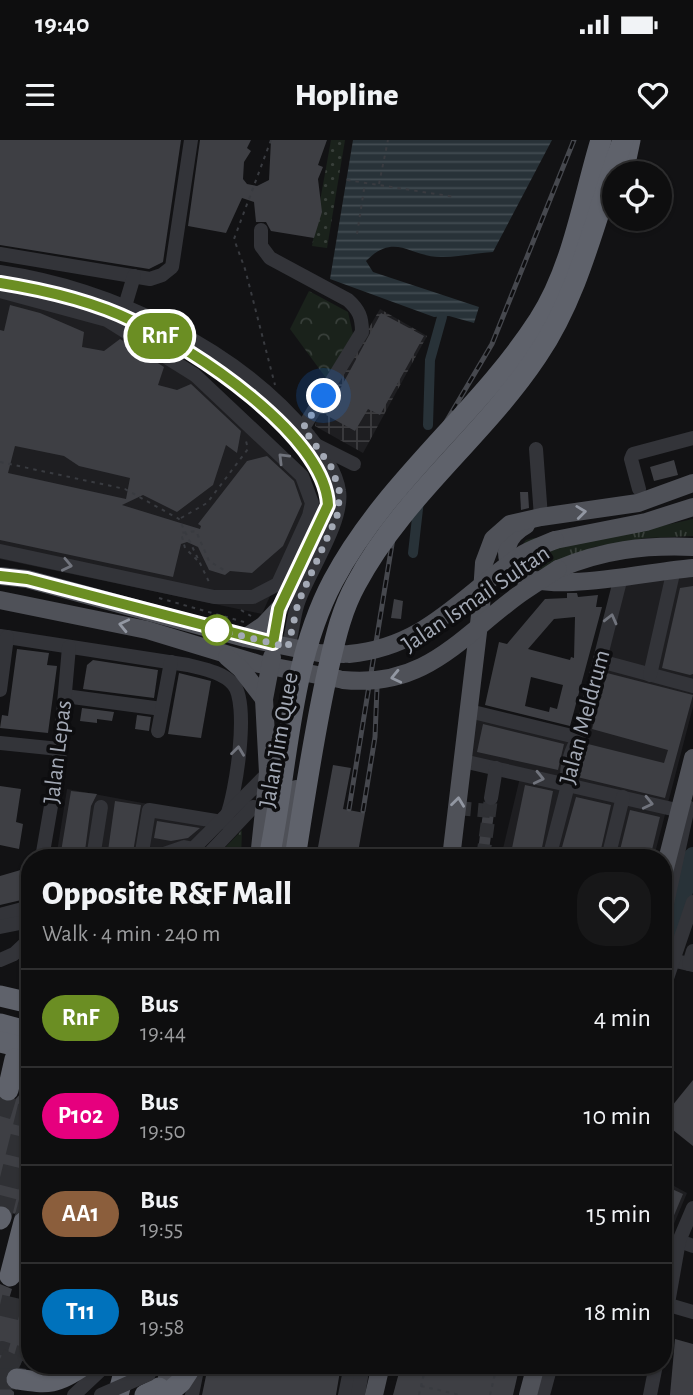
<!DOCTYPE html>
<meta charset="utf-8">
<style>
body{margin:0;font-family:"Alegreya Sans",sans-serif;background:#171718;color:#f1f3f6;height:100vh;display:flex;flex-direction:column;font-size:26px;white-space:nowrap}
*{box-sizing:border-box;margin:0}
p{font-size:23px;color:#9b9c9e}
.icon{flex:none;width:38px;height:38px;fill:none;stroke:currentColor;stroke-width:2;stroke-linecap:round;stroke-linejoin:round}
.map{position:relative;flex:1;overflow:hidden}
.panel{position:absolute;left:21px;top:709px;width:651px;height:525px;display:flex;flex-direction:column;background:#0e0e0f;border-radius:28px;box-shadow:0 2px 5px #0004,0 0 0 2px #2e2e2f}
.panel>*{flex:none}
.badge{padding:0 14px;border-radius:23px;font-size:24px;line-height:46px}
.controls{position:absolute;left:602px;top:21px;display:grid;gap:14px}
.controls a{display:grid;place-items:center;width:70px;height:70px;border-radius:50%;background:#0e0e0f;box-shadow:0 2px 5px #0004,0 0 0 2px #2e2e2f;font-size:35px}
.you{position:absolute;width:35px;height:35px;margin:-18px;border:5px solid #fff;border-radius:50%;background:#1a73e8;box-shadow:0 0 0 10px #1a73e833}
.map>.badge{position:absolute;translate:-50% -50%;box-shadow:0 0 0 4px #fff}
.round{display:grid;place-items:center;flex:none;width:74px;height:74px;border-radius:28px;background:#171718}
.headline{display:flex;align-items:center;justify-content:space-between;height:119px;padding:0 21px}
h1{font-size:33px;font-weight:800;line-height:52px}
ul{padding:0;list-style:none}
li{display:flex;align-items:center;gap:21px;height:98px;padding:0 21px;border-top:2px solid #2e2e2f}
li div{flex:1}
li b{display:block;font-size:26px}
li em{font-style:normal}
li .badge{min-width:77px;font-weight:700;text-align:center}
.status{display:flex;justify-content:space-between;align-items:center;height:49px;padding:0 35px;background:#0e0e0f;direction:ltr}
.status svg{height:19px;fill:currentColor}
header{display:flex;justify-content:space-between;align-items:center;height:91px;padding:0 21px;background:#0e0e0f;font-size:32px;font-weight:800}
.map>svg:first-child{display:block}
</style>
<div class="status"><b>19:40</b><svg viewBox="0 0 49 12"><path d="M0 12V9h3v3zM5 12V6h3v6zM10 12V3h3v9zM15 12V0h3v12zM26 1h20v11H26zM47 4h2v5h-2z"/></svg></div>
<header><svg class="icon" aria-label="menu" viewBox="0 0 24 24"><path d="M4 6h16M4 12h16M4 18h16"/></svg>Hopline<svg class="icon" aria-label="heart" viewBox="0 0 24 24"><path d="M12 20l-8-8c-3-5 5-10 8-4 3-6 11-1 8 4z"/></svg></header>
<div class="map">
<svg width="693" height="1255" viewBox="0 0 693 1255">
<defs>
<pattern id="industrial-grid" width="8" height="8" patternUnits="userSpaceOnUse" patternTransform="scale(1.75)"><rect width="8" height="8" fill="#1e1e21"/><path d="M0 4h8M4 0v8" fill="none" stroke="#3c3c3f"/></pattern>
<pattern id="grass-tufts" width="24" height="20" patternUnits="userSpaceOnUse" patternTransform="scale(1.75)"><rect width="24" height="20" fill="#1a221b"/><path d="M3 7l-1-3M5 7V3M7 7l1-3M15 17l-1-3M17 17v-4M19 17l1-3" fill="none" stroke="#383f3a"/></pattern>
<pattern id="forest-crowns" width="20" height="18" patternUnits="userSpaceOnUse" patternTransform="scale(1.75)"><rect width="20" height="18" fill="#1a221b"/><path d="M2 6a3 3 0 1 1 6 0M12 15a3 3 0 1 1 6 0" fill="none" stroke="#383f3a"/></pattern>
<pattern id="park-dots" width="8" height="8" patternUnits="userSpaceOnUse" patternTransform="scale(1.75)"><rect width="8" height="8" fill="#1a221b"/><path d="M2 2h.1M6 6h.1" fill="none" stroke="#383f3a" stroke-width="1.8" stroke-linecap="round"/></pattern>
<pattern id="water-rules" width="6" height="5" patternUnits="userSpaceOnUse" patternTransform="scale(1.75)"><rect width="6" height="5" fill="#283238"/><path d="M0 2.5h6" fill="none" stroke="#444d53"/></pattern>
</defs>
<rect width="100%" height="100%" fill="#121214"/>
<g fill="#1e1e21">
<polygon points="0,149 107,184 193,236 299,336 308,355 306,376 262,474 0,419"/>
<polygon points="693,436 693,567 654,717 501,717 522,629 469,616 478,570 583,596 625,439"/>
<polygon points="67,649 213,676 180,717 56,718"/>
<polygon points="663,1040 687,1053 668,1098 663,1147"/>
</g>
<polygon fill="url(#industrial-grid)" points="380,169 427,196 363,313 315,286 318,274"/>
<g fill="url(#grass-tufts)">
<polygon points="693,379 693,396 646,398 594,407 531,433 521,425 518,410 526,400 534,398 616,396"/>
<polygon points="242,690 241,717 216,717"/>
</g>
<polygon fill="url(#forest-crowns)" points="309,151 348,172 353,194 326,238 290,189"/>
<polygon fill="url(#park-dots)" points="331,0 345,0 327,108 312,106"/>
<path fill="url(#water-rules)" d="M353 0H552L493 112C476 113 459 117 443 117 410 118 396 91 366 121L373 132 479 167 474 183 449 176 434 177 330 139Z"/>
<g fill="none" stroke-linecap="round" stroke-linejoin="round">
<g stroke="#283238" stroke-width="10">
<polyline points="428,285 430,220 442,177"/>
<polyline points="413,413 419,360"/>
</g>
<polyline stroke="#283238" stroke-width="18" points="667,819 693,716"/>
</g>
<g fill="#3e3f44" fill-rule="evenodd">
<polygon points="0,0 181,0 163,122 149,129 0,105"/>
<polygon points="200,0 251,0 247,8 251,11 244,22 243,39 247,44 257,46 269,40 271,0 327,0 318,25 323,27 318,39 322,72 314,98 271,91 266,82 256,82 254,62 242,58 226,93 188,86"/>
<path d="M10 165 40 173 84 192 82 207 104 211 120 199 164 227 158 245 177 250 191 244 241 291 237 313 226 305 213 345 177 372 143 355 122 365 200 389 201 386 198 384 247 321 267 316 294 341 302 364 283 406 252 433 230 431 225 435 209 430 198 407 187 402 181 404 173 437 0 400V190L4 191ZM15 306 64 316 79 326 130 338 126 359 8 333Z"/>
<polygon points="381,173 424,196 380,275 368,269 355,291 326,275"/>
<polygon points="674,320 678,335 654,341 650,327"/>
<polygon points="520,352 528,352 529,368 521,370"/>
<polygon points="693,446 693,534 690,535 662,528 680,448"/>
<path d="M567 453H577L578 457 598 455 596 467H602L570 586 485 565 499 502 507 504 545 459 567 458ZM575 477 574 518 571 517 570 520 528 509 554 479ZM531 537 563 545 557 569 550 567 549 572 525 566Z"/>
<polygon points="394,459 403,461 401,479 391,478"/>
<polygon points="17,509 49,513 47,525 57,526 48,593 0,588 2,575 8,576"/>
<polygon points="93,520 158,530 154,558 83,549 87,525"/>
<polygon points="179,533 211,541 201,598 168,594"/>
<polygon points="607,533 693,555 665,658 577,637 582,613 588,604 664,623 668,610 592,589"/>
<polygon points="82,568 114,572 112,581 97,579 97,583 80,581"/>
<polygon points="137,575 151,577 149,591 135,589"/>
<polygon points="483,584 564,604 558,630 477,612"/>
<polygon points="333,625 351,628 343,669 365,673 357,718 316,718"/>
<polygon points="525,645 553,651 540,718 510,718"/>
<polygon points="0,646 21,649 16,682 23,684 19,709 0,705"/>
<polygon points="71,651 97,654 91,666 84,718 60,718"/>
<polygon points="576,657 611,665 599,718 559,718"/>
<polygon points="115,661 141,665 132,718 107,718"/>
<polygon points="484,665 495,666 488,718 477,718"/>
<polygon points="630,670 660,677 650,718 618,718"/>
<polygon points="157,681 200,688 188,698 171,701 154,698"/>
<polygon points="24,729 30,731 30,758 0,765 0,736"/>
<polygon points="693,940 693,1006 663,982 663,977"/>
<polygon points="21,953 30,955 30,1071 21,1069 14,1074 7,1066 0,1064 0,960 13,962"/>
<polygon points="663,1045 683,1054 664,1099 663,1099"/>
<polygon points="0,1144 12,1149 9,1159 30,1164 30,1185 20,1226 12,1227 4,1236 5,1244 14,1252 14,1255 0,1255"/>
<polygon points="675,1199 693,1204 693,1255 670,1255"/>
<polygon points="218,1225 341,1225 336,1255 202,1255 207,1231 217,1233"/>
<polygon points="401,1225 517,1225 519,1229 513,1255 393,1255"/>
<polygon points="602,1225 641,1225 639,1236 601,1229"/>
</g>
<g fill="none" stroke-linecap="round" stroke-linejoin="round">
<g stroke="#2f3034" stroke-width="14" stroke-dasharray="14 7" stroke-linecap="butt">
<polyline points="457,668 490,671"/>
<polyline points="483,718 491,658"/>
<polyline points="0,1215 2,1208 22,1214 17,1239"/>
</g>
<g stroke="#2f3034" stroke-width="21" stroke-dasharray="21 10" stroke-linecap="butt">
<polyline points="0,976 8,950"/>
<polyline points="1,1077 30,960"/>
<polyline points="24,1082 30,1059"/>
<polyline points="0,1165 30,1172"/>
<polyline points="0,1219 19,1228"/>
<polyline points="0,1239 17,1239"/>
</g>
<g stroke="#393b40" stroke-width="2" stroke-dasharray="3.5 5" stroke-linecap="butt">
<polyline points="271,0 234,99 245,129 275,245"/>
<polyline points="347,40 455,57"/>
<polyline points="379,44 388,0"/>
<polyline points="357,94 365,43"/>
<polyline points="0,322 125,349 179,379 209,442"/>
<polyline points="181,378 207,363 248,309 246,301"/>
<polyline points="197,420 185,408 181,393 196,391 209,421 227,432"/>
<polyline points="159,458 244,482"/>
<polyline points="241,470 251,476"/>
<polyline points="421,1246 460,1255"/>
<polyline points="419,1255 426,1225"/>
<polyline points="490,1255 497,1225"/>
</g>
<g stroke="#333439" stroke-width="14">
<path d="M261 90V106L270 118 348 160C359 170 362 177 362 192L303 288"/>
<polyline points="0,114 150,139 162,135 172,127 191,0"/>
<path d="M0 132C110 148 238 208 309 296 322 313 336 330 339 351 344 380 309 432 299 460 293 475 293 492 288 507"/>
<polyline points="17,146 78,162"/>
<polyline points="0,151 107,180 195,235 302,336 312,363 309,376 278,444 253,457 214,457 0,411"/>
<polyline points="125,166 134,136"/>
<path d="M104 170C169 192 325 289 328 365L279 469 273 503"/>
<polyline points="318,306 354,324"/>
<polyline points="536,309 541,377"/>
<polyline points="639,349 631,319 633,314 693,298"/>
<path d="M0 496 188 525C203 529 222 532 233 544 250 562 236 655 226 678"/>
<polyline points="600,521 693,546"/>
<polyline points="650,535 674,429"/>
<polyline points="0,550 7,497"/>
<polyline points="65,556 162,569"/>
<polyline points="469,571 580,598"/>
<polyline points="158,591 171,522"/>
<polyline points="0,603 59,609"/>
<polyline points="463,621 681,671"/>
<polyline points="491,658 496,628"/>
<polyline points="42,718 59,620 69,507"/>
<polyline points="93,718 101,667"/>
<polyline points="141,718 149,670 222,682"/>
<polyline points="152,718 184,707 194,709"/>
<polyline points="184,718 268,633"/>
<polyline points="205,718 253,667 261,668 266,674"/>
<path d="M549 718 568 645C565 631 570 608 580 598L621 437"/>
<polyline points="608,718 623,657"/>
<polyline points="0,775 30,767"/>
<polyline points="663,782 688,667"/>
<polyline points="0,787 30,781"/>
<polyline points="663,818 693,825"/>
<polyline points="0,820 14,814 30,799"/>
<polyline points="689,824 693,811"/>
<polyline points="663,850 693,762"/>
<polyline points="679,1101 693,1106"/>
<polyline points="669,1165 693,1172"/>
<polyline points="663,1192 679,1101 693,1068"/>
<polyline points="74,1255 106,1225"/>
<polyline points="192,1255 198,1225"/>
<polyline points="345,1255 351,1225"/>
<polyline points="358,1255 363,1225"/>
<polyline points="543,1255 551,1225"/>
<polyline points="650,1255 656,1225"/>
</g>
<g stroke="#4f5158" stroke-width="18">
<path d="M526 385C506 396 502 412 513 432 548 456 649 431 693 428"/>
<polyline points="555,400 646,382 693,367"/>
<path d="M558 429C603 410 644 405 693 407"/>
<polyline points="0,436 27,439 245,498 319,513 344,514"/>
<polyline points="0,460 147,490 259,524 339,539"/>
<polyline points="245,498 264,485 279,469"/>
<polyline points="227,517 241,529 264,559"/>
<polyline points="259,718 268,633 264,559 272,517"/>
<polyline points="283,718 296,649"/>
<polyline points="451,718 481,467 484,423 493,399 510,384 541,377 638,363 693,343"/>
<polyline points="663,736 693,618"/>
<polyline points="163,1255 170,1225"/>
<polyline points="374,1255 381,1225"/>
<polyline points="528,1255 536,1225"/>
</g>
<g stroke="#5f626b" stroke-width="21">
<polyline points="623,33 630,0"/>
<polyline points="0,856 30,863"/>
<polyline points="0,884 30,892"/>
<polyline points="0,902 30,909"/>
<polyline points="8,950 15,919"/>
<polyline points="0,1079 1,1077"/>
<polyline points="10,1136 24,1082"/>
<path d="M17 1239C49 1244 57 1244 84 1225"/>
<polyline points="118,1255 126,1225"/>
<polyline points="145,1255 159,1248"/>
</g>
<g stroke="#46484e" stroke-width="5">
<g id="rail">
<polyline points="349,669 393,398 410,343 492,204 574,0"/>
<polyline points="363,671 375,597 377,548"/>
</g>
</g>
<use href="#rail" stroke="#0d0d0f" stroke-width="2.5" stroke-dasharray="8" stroke-linecap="butt"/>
<polyline stroke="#333439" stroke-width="14" points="101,1255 149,1234"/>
<g stroke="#4f5158" stroke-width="18">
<path d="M349 514C426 507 462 456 520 416 530 409 544 405 555 400"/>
<path d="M343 540C424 548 458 500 517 456 530 447 544 438 558 429"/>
</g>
<g stroke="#5f626b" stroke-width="21">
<path d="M269 718C288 626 289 524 333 441 386 341 479 273 539 180 573 127 583 59 601 0"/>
<path d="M295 718C305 655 314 592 328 530 335 500 341 471 356 444 402 357 483 297 537 216 581 151 596 73 623 0"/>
<polyline points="166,1255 181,1242 192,1225"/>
</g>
</g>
<defs><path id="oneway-chevron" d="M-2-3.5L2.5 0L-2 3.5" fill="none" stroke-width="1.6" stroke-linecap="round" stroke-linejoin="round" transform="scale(1.75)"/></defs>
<g stroke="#71747d">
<use href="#oneway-chevron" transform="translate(283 318) rotate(-135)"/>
<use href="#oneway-chevron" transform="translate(67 425) rotate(12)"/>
<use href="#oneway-chevron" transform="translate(611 479) rotate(-76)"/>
<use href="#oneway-chevron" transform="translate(238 611) rotate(-83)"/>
<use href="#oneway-chevron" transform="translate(539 638) rotate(13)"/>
<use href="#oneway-chevron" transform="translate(648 663) rotate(13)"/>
</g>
<g stroke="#9297a2">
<use href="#oneway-chevron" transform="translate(581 372) rotate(-7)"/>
<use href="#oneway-chevron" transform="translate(124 485) rotate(-167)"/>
<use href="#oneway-chevron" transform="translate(396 537) rotate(167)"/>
<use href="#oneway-chevron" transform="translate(458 662) rotate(-83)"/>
</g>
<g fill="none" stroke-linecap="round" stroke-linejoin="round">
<g stroke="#fff" stroke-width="16">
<path id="line" d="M0 143C44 150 92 161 133 181 192 208 325 295 328 365L279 469 273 503 27 439 0 436"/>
</g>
<use href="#line" stroke="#6b8e23" stroke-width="10"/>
<polyline stroke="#a3a9b5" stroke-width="7" stroke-dasharray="0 12.6" points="217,490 288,507 298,463 337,376 340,353 332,328 303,288 324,256"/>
</g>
<circle fill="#fff" stroke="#6b8e23" stroke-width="3.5" cx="217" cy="490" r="14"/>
<g text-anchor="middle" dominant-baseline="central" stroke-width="7" stroke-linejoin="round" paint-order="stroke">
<g font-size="24" fill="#a3a9b5" stroke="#0d0d0f">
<text transform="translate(476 459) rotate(-34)">Jalan Ismail Sultan</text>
<text transform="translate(585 577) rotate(-75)">Jalan Meldrum</text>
<text transform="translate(279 600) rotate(-80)">Jalan Jim Quee</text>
<text transform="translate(58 612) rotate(-83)">Jalan Lepas</text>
</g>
</g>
</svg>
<div class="controls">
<a><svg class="icon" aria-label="locate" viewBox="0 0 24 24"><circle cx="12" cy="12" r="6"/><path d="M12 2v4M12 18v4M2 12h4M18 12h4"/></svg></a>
</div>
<div class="you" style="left:324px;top:256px"></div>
<b class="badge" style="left:160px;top:196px;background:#6b8e23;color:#fff">RnF</b>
<section class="panel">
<div class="headline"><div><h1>Opposite R&amp;F Mall</h1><p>Walk · 4 min · 240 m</p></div><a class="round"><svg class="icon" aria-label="heart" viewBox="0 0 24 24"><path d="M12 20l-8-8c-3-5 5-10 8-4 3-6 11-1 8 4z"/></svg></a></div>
<ul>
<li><span class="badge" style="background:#6b8e23;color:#fff">RnF</span><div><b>Bus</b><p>19:44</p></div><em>4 min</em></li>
<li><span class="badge" style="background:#e6007e;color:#fff">P102</span><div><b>Bus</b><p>19:50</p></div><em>10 min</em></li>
<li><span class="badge" style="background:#8b5e3c;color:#fff">AA1</span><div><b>Bus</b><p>19:55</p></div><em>15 min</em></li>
<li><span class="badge" style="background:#0072bc;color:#fff">T11</span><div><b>Bus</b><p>19:58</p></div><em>18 min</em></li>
</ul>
</section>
</div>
